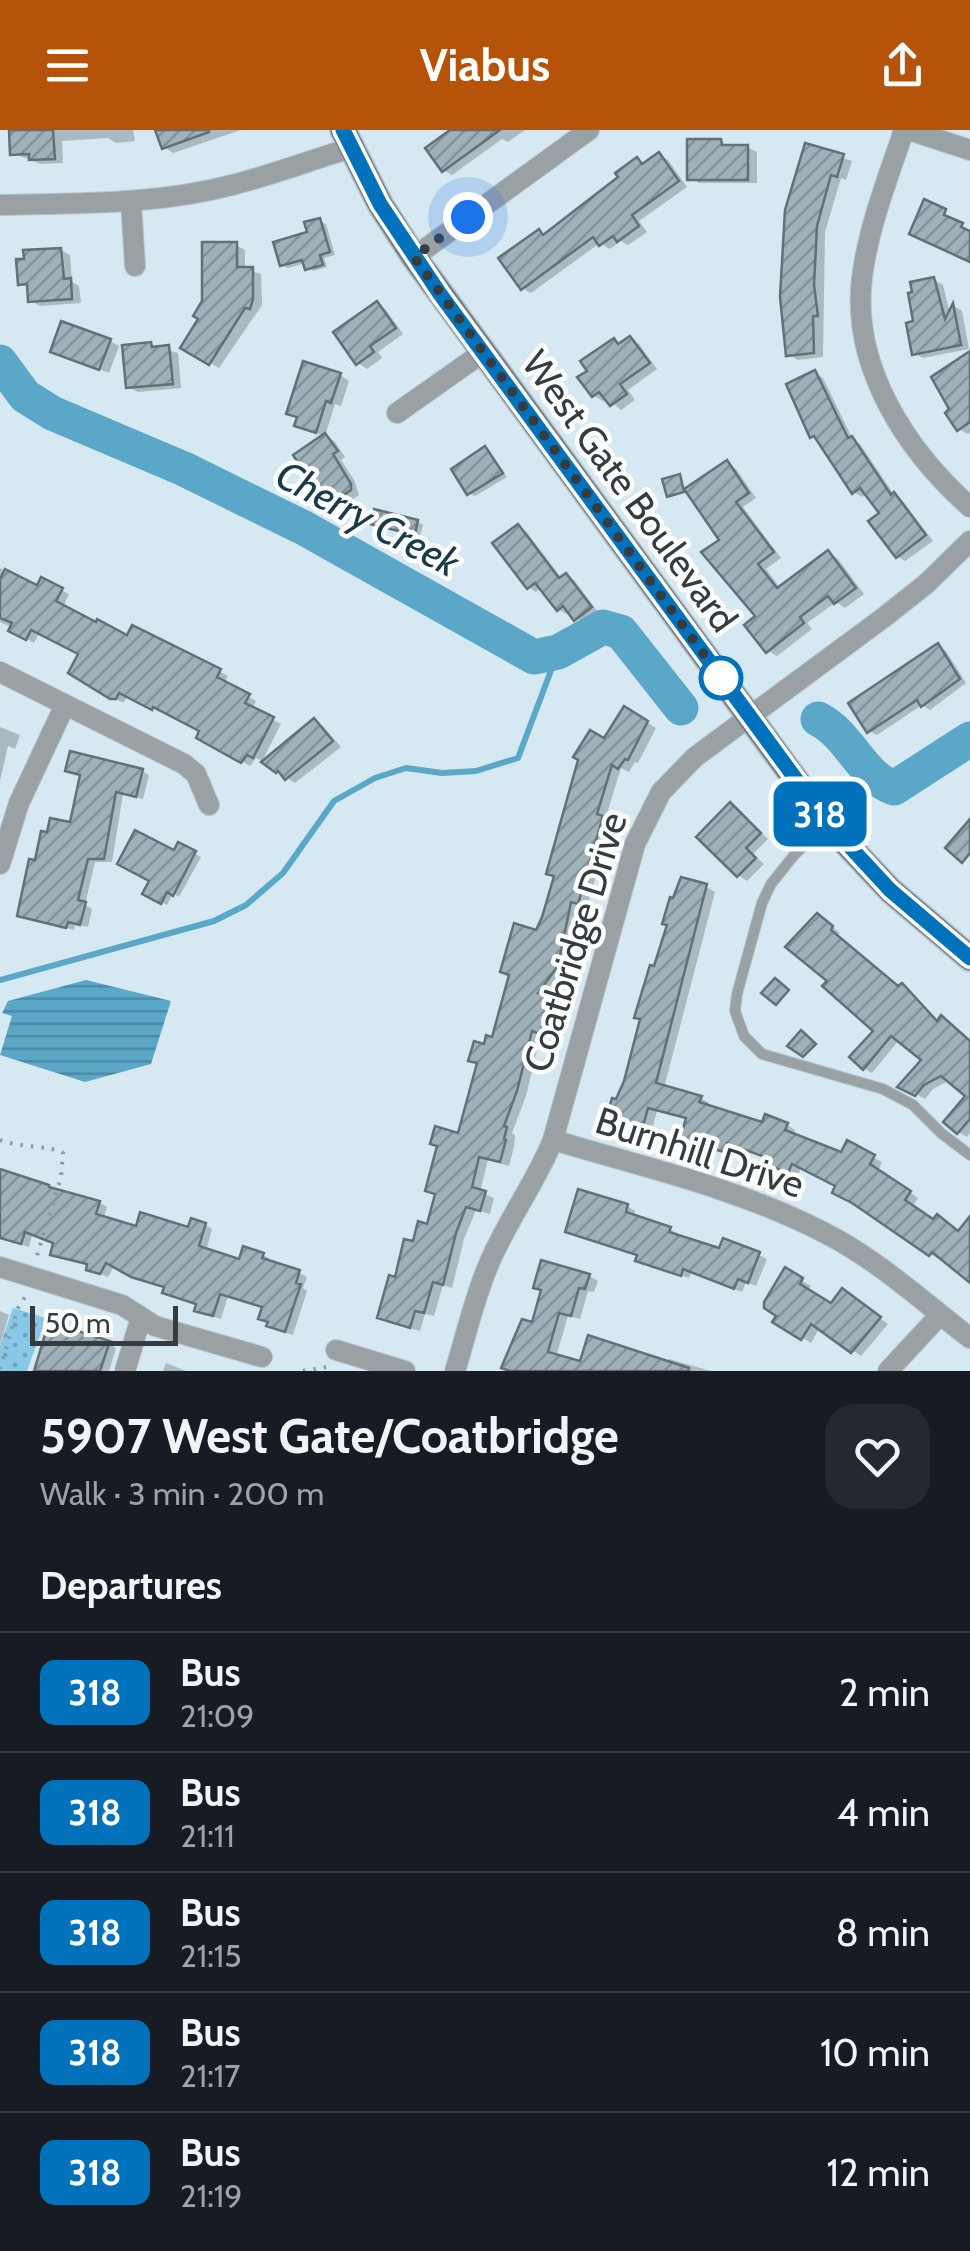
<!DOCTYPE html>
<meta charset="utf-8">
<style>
body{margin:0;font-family:Cabin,sans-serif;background:#242831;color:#f1f3f6;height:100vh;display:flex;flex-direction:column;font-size:38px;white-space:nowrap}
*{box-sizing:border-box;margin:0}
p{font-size:32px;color:#9ea1a6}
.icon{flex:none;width:55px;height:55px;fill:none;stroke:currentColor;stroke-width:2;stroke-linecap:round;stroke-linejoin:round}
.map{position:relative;height:1241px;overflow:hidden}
.panel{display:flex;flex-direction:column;background:#171b24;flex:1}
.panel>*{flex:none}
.badge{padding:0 20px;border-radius:15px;font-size:35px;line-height:65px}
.scale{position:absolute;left:30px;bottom:25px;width:148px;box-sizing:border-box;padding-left:10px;border:5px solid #353c40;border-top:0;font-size:28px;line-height:35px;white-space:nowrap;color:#353c40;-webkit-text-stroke:8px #fff;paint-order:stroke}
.you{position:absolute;width:50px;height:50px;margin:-25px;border:8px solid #fff;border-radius:50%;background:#1a73e8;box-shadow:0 0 0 15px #1a73e833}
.map>.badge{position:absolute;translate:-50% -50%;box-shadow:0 0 0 5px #fff}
h2{padding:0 40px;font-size:38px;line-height:90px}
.round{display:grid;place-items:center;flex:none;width:105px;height:105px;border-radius:30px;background:#242831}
.summary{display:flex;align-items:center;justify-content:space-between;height:170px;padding:0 40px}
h1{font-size:48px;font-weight:700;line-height:75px}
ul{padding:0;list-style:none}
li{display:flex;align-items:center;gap:30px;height:120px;padding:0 40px;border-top:2px solid #363941}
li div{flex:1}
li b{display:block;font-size:38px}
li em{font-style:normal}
li .badge{min-width:110px;font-weight:700;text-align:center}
header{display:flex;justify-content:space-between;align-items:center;height:130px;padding:0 40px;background:#b45309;color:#fff;font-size:45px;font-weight:700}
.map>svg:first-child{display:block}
</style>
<header><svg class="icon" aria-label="menu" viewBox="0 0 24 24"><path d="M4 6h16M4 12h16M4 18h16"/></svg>Viabus<svg class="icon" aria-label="share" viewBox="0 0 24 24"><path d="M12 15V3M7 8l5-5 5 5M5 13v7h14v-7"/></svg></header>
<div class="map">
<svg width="970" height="1241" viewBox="0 0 970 1241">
<defs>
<pattern id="park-dots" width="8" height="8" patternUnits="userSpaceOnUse" patternTransform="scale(2.5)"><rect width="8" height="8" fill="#88c7e5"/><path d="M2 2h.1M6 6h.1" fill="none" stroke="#70a3bb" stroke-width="1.8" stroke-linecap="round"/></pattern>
<pattern id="water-rules" width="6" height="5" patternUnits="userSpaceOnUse" patternTransform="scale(2.5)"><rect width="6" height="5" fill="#5ba7c8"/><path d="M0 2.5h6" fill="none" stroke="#4c89a4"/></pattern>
<pattern id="building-hatch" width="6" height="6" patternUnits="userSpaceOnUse" patternTransform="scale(2.5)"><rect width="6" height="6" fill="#a0b1ba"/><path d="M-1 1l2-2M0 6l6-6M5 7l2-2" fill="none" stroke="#839199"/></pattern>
</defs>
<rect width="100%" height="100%" fill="#d6e8f1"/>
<polygon fill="url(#park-dots)" points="13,1178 46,1188 27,1241 0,1241 0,1216"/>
<polygon fill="url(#water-rules)" points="86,850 171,871 151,934 85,952 0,925 12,886 2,883 8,871"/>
<g fill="#0003">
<polygon points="11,0 133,0 135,11 116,13 108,8 62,11 63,33 41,34 12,23"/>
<polygon points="158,0 241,0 173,23 164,17"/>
<polygon points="454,0 525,0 508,12 502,9 452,45 444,40"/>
<polygon points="721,12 730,17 747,17 757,22 757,53 699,53 690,48"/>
<polygon points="807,16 852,31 846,50 841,48 825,102 823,227 798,230 789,225"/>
<polygon points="659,25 668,30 687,57 639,91 647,102 628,115 621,111 610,119 600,113 531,163 522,158 539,102 546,106 621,48 638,30 645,35"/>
<polygon points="320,91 326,94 335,125 324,128 327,137 313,141 306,133 288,138 282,135"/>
<polygon points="236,115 245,120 245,139 261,144 262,175 219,238 184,217"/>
<polygon points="61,120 70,125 72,152 79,156 81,173 40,176 31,171 30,158 20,153"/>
<polygon points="934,150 943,155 950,184 954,176 962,181 969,219 923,228 914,223 916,193"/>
<polygon points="377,174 386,180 403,204 378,222 382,228 367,239 358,233"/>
<polygon points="630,208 639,214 657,239 628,260 635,270 621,280 607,268 603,271 593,265 614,211 621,215"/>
<polygon points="110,211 119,216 109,243 53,221"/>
<polygon points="150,214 178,223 181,258 138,262 128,257"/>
<polygon points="970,229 970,303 968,304 959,299"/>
<polygon points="815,243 823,248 853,310 860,314 895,366 902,370 933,411 905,431 897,426 883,383 867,363 862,367 854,362 820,311 812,306"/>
<polygon points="340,245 349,251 341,276 335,274 325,306 334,311 345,327 341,330 354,350 359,365 338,379 328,374 325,306 306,300 299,288 289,283"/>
<polygon points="485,319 507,347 475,366 469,363"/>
<polygon points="727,333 736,339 756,368 743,377 781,428 766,439 781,459 828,423 838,429 864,464 845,478 836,472 807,493 812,499 777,526 768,521 759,487 722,410 689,361 671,366 669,365 679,347 685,362"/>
<polygon points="418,392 423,395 420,406 379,396"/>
<polygon points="518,397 526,401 562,449 566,446 574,450 598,482 583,493 570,481 566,484 558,479 542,457 536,462 528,457"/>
<polygon points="0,438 38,458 42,450 69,464 63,477 128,508 194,528 228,546 224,553 256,571 252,579 281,594 262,631 256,628 250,636 199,607 202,600 162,579 160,582 128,565 124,572 121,572 79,548 81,523 39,503 34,513 11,500 13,498 0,492"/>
<polygon points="938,516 946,521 966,553 930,580 922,575 877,605 869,601"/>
<polygon points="625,579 656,598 638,633 635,632 629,642 621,638 605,690 611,694 587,777 580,775 567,842 547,868 559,874 550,907 541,904 526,966 512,1003 515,1005 514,1017 509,1036 488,1030 480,1062 494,1068 490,1084 476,1080 464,1109 452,1158 443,1155 434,1186 425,1184 420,1201 389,1192 380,1187 415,1114 429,1097 485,917 494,910 537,803 605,612"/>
<polygon points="314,591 323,596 341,617 295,653 277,641"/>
<polygon points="0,597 20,605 15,619 8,616 0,651"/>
<polygon points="68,640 142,641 149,645 143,669 123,664 112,732 95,732 85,775 92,779 88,797 75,794 74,800 20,785 37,733 72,695 82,646"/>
<polygon points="731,675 768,709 753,724 764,734 747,751 738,745"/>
<polygon points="179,715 201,727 179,767 173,763 167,775 151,766"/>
<polygon points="706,757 715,762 664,958 701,968 709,973 708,977 764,995 787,995 795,1000 793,1006 842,1025 848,1014 882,1032 878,1041 918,1068 912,1077 959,1103 970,1099 970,1149 941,1126 939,1129 930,1124 838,1055 801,1037 798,1046 780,1039 773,1029 736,1016 733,1025 691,1014 683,1009 688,989 657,981 651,1003 608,989 626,952 656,840"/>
<polygon points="825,791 840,803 837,806 900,858 902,856 910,861 939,892 950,893 970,910 970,1003 967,1007 958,1002 969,966 950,950 933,959 925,969 901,956 924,930 899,910 872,943 864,938 877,901 831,850"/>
<polygon points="0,1038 57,1062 100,1073 107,1077 103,1089 138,1099 190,1100 205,1095 212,1099 206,1121 241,1132 263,1125 270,1129 269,1133 299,1143 307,1147 303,1158 307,1161 293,1205 277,1200 261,1188 264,1178 228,1166 221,1189 205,1184 199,1174 166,1157 115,1135 108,1147 89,1139 90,1135 60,1128 53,1123 55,1113 32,1105 29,1117 13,1112 0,1101"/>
<polygon points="627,1076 635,1081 634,1088 670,1099 678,1104 677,1107 720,1121 759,1125 767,1129 756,1156 746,1152 742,1162 692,1141 689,1148 646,1135 638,1130 639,1125 576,1105"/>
<polygon points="786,1141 811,1156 807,1162 831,1176 851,1167 888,1194 861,1226 820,1197 811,1213 775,1191"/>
<polygon points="589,1146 598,1151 594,1162 588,1161 580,1189 568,1186 556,1227 582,1234 667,1233 669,1229 711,1241 511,1241 534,1195"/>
<polygon points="0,1181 9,1185 0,1215"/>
<polygon points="109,1214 116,1218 109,1241 35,1241"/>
<polygon points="166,1233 186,1241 163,1241"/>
</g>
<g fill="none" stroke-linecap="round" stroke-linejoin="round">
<polyline stroke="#5ba7c8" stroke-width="6" points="0,850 214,791 246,775 283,743 334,671 375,648 406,638 442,643 476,641 518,628 558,522"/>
<g stroke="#5ba7c8" stroke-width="35">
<polyline points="0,232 25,266 52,283 184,339 304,398 534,527 558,522 603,497 621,502 681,578"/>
<path d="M818 589C850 605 861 646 894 658L970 609"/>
</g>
</g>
<g fill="url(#building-hatch)" stroke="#617178" stroke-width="2.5">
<polygon points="9,0 53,0 55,29 29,30 29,24 10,25"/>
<polygon points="155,0 209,0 209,2 162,19"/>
<polygon points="450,0 500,0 442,42 425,18"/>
<polygon points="687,9 721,9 722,15 748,15 748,50 687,50"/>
<polygon points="805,13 844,24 837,47 831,45 817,96 814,155 818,186 813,186 814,223 786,226 780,167 785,80"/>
<polygon points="659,22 679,51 632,85 639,96 617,112 613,106 599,116 593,107 521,160 498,128 539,99 543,105 618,47 615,43 637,27 642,34"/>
<polygon points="924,69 946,79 944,85 963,93 961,97 970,101 970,132 909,104"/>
<polygon points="320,88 330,122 320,125 323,135 305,140 302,130 280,136 273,112 307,102 304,92"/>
<polygon points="202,112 237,112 237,137 253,137 253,169 250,179 245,178 209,235 180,218 198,189 193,186 202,171"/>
<polygon points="61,118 64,149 71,148 72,169 28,172 27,154 18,155 16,129 24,129 23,120"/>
<polygon points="934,147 945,189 953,173 961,215 912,225 906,193 913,191 908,163 912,162 910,152"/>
<polygon points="377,171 396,198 370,216 374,222 356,235 333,202"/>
<polygon points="61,191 111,209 99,240 50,222"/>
<polygon points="630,206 650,233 620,254 627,264 610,276 599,262 592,267 577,247 587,241 580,231 614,208 618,214"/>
<polygon points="151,212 152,217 169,215 173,254 126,258 122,215"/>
<polygon points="970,221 970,292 957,301 945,283 949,279 931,247"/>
<polygon points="303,231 341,243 331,273 326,271 316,303 294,296 297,287 286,284"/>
<polygon points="815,240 848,308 852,306 891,365 894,362 926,405 896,428 868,391 879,383 860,358 852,364 814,306 810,308 786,254"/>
<polygon points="325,303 338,321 333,324 351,354 351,360 327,376 293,325"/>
<polygon points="485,316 503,343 467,365 451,339"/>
<polygon points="727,330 749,363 736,372 774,422 758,434 777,458 828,420 856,458 834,474 828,466 800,487 804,493 766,523 744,495 755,486 701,422 719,410 684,359"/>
<polygon points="680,344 684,362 667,367 662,349"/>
<polygon points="374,379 418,390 415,405 370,394"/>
<polygon points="518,394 559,448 566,443 592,477 574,491 563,476 557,481 535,453 527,459 492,413"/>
<polygon points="5,439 37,455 41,447 63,458 56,471 96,492 97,489 127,505 132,495 221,539 217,547 250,564 245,573 274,587 253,628 247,625 241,633 196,608 199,601 153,577 152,580 119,563 116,569 110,569 68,543 78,524 31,500 26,510 8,501 12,493 0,488 0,449"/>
<polygon points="938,513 960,549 921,577 917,570 867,603 848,573"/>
<polygon points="624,576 648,591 628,630 625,629 618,639 612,635 597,684 603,686 578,774 571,772 558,836 538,863 551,867 540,904 532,901 517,961 504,996 507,997 504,1009 506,1010 500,1032 479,1027 472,1057 486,1061 480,1081 466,1077 456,1103 443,1155 433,1152 424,1183 415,1181 410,1198 377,1188 389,1145 395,1147 404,1109 413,1111 418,1091 427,1094 435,1064 425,1061 437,1016 430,1014 435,996 458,1003 477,933 468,931 474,911 484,914 486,905 492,907 509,845 500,842 514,793 536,800 542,787 554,746 546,744 578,630 573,627 590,600 604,608"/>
<polygon points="314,588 333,611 285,650 278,641 276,643 261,632"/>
<polygon points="70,621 143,639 136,667 116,662 104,729 88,729 78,770 86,772 80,795 68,792 66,798 17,786 29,729 35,730 41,701 47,702 50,688 70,692 80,645 65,641"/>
<polygon points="730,672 761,703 746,718 756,728 737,747 696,707"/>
<polygon points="970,689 970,723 962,733 945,718"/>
<polygon points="135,700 174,720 178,712 196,721 173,766 167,762 161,774 142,764 149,751 117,734"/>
<polygon points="681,747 707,754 656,953 702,966 699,972 762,992 765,984 788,993 785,1000 841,1022 847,1010 875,1025 870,1034 911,1061 905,1070 933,1089 937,1084 958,1101 970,1086 970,1153 932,1122 929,1126 852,1073 832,1063 835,1056 792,1034 788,1043 768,1035 770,1029 727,1013 724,1022 680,1010 686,988 648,978 642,1000 606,990 612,968 616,969 624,951 640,889 634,888 650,835 654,836 667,795 662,794 670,767 673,768"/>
<polygon points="817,783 833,796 831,800 898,856 902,853 937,891 941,885 970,911 970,989 957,1004 943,992 965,966 941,946 924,955 915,966 897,957 921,930 891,906 863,940 849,927 873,901 822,856 827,851 785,817"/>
<polygon points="775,848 789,860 776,875 761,863"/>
<polygon points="801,900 816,914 803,927 787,916"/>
<polygon points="0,1039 49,1055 49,1057 100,1071 96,1084 136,1096 140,1082 188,1097 191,1088 206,1093 199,1116 239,1129 243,1116 264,1123 262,1128 300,1140 296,1153 301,1154 285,1202 266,1196 268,1192 258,1189 262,1177 220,1164 213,1186 194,1181 196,1174 162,1163 164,1157 131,1147 106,1133 100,1144 86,1140 87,1134 50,1125 53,1113 25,1102 21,1114 0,1108"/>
<polygon points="578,1059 628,1074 626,1082 671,1097 669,1102 719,1118 723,1108 760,1122 748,1153 738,1149 734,1159 683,1139 681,1146 635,1131 637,1125 565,1102"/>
<polygon points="541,1130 590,1144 585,1159 579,1158 571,1186 559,1183 548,1222 580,1231 588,1205 689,1238 689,1241 510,1241 501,1238 522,1189 532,1192 541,1160 533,1158"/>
<polygon points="785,1137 803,1148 800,1154 831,1173 842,1158 881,1187 851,1223 811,1194 801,1210 772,1192 776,1186 764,1178 764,1172"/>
<polygon points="61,1196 110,1211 100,1241 34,1241 47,1198 60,1202"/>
</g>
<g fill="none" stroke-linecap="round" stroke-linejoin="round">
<g stroke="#b6c6ce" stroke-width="12">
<polyline id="service" points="827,694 795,724 771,754 762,773 737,864 735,881 744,906 762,924 883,959 913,975 941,1003 970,1025"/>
</g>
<g stroke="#b6c6ce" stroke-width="22">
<g id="minor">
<path d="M904 0C888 48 868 98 862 148 851 237 907 321 970 377"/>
<polyline points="909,0 970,20"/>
<polyline points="131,72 135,136"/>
<path d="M0 75C77 73 156 75 232 55 272 45 311 30 351 18"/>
<polyline points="414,127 589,0"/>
<polyline points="397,283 482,223"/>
<polyline points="0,542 184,634 196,644 209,675"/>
<polyline points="0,734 19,673 65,575"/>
<path d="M553 1010C643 1037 737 1058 821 1101 876 1128 922 1171 970 1208"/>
<polyline points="0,1137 122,1175 155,1196 262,1227"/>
<polyline points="336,1220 405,1241"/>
<polyline points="125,1241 141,1187"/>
<path d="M455 1241C466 1206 474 1169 488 1136 506 1092 535 1054 553 1010L635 714 661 662 695 627 883 488 926 454 970 411"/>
<polyline points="888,1241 940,1185"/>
</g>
</g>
<g stroke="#b6c6ce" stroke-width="28">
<polyline id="secondary" points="343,0 380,74 414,127 827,693 890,760 970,828"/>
</g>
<g stroke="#8c99a0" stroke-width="4" stroke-dasharray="2.5 8" stroke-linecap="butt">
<path d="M0 1010C20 1018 49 1015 63 1023L61 1047 36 1129"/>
<polyline points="0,1239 18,1178 25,1167"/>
<polyline points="303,1241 327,1237"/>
</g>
<use href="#service" stroke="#99a1a5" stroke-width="10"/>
<use href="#minor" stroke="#99a1a5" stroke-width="20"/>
<use href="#secondary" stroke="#758086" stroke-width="25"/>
</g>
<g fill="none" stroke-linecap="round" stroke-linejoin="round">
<g stroke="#fff" stroke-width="22">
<polyline id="line" points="343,0 380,74 440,164 828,693 890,760 970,828"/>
</g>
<use href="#line" stroke="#0072bc" stroke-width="15"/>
<polyline stroke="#353c40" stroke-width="10" stroke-dasharray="0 18" points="468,87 414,127 721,548"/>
</g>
<circle fill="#fff" stroke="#0072bc" stroke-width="5" cx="721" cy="548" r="20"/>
<g text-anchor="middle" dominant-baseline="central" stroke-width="9" stroke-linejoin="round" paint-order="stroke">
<g font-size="38" fill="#353c40" stroke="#fff">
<text transform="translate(630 361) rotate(54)">West Gate Boulevard</text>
<text transform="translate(575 812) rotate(-73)">Coatbridge Drive</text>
<text transform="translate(700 1022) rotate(18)">Burnhill Drive</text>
</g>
<g font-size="40" font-style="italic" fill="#183a49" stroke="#fff">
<text transform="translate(368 388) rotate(28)">Cherry Creek</text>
</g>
</g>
</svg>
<div class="scale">50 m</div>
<div class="you" style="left:468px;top:87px"></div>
<b class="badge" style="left:820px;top:684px;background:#0072bc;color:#fff">318</b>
</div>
<section class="panel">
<div class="summary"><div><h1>5907 West Gate/Coatbridge</h1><p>Walk · 3 min · 200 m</p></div><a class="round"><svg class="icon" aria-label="heart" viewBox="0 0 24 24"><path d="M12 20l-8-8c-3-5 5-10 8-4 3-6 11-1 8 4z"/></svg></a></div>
<h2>Departures</h2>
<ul>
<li><span class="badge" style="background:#0072bc;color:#fff">318</span><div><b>Bus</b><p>21:09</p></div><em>2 min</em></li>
<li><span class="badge" style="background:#0072bc;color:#fff">318</span><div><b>Bus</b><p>21:11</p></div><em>4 min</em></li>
<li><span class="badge" style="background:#0072bc;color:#fff">318</span><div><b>Bus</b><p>21:15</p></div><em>8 min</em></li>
<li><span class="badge" style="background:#0072bc;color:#fff">318</span><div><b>Bus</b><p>21:17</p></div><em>10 min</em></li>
<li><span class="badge" style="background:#0072bc;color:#fff">318</span><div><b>Bus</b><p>21:19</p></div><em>12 min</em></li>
</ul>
</section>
